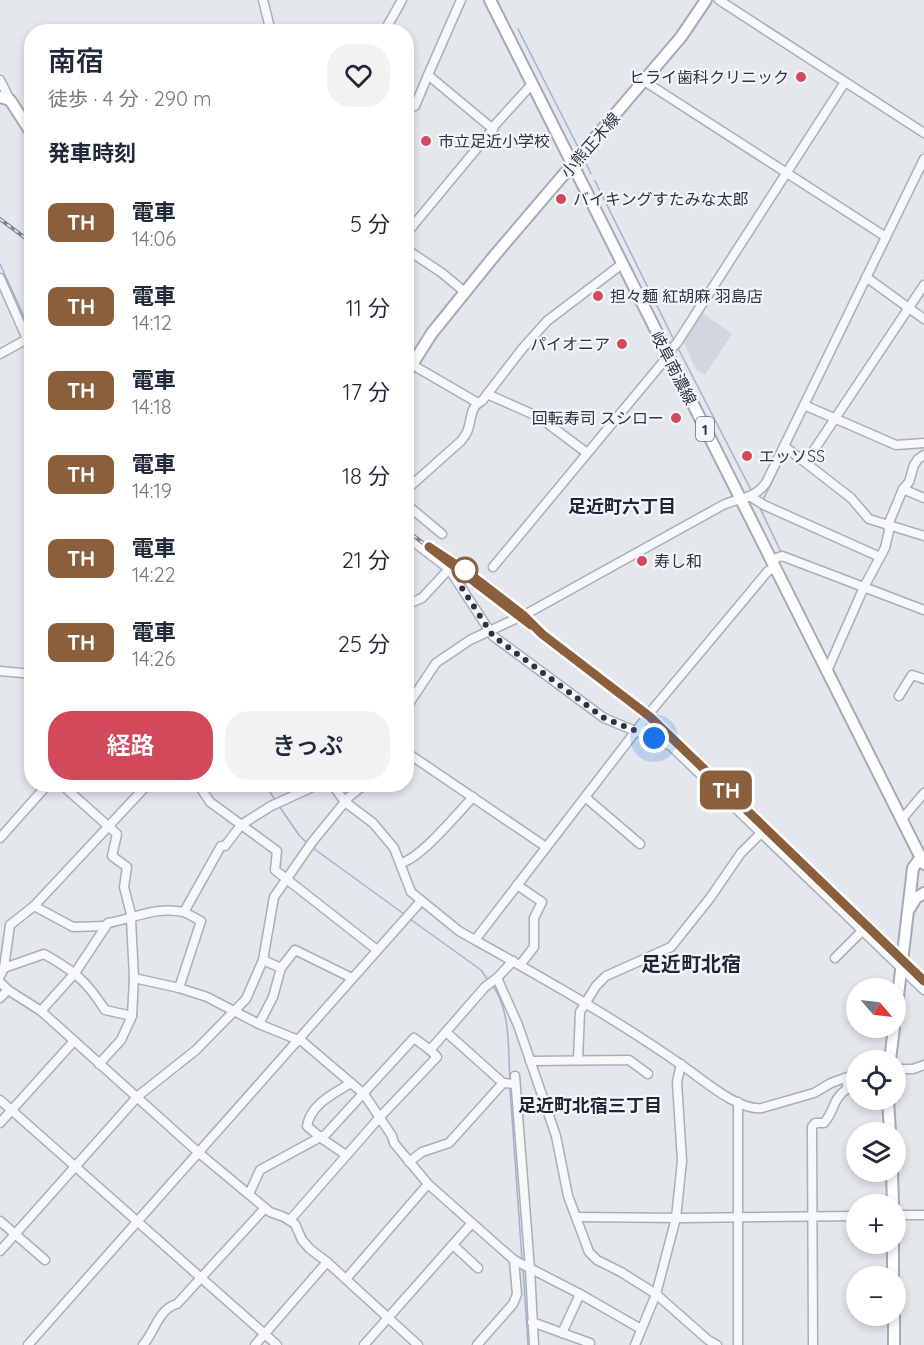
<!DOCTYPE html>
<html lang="ja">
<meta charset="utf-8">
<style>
body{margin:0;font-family:Quicksand,"Noto Sans JP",sans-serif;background:#f2f2f3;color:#1f2937;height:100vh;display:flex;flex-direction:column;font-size:22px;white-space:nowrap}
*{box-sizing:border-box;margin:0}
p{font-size:20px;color:#747a83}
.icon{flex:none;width:33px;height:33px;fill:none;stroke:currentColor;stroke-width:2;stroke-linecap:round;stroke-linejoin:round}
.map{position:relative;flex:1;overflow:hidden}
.side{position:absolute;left:24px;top:24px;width:390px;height:768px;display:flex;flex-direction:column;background:#fff;border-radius:24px;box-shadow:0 3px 9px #0003}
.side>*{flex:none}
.badge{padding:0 12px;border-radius:9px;font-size:21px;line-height:39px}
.needle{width:39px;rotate:118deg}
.tools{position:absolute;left:846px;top:978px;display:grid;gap:12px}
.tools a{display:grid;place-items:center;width:60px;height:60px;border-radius:50%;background:#fff;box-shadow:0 3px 9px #0003;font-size:30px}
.you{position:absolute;width:30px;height:30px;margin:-15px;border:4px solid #fff;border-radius:50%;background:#1a73e8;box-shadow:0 0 0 9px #1a73e833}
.map>.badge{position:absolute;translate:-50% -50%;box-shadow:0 0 0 3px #fff}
h2{padding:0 24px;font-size:22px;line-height:54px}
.round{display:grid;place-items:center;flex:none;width:63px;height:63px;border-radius:24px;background:#f2f2f3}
.head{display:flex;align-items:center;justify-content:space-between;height:102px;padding:0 24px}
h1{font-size:28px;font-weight:600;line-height:45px}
.button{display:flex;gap:12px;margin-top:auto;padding:12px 24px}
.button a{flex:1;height:69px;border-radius:24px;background:#d1495b;color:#fff;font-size:24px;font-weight:600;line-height:69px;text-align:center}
.button a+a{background:#f2f2f3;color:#1f2937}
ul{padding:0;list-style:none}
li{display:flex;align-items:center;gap:18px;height:84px;padding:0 24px}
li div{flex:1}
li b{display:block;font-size:22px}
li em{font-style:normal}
li .badge{min-width:66px;font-weight:700;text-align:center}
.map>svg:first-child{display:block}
</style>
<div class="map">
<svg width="924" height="1345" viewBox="0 0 924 1345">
<rect width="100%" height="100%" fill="#e4e7ec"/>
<polygon fill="#d2d6de" points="700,311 732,334 705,375 696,370 682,339"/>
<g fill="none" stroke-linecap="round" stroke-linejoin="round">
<g stroke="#9fb4cc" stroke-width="1.5">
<polyline points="518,29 579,149"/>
<polyline points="584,159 591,174"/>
<polyline points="595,181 674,340"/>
<polyline points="0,264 32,334"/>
<polyline points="678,348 751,490"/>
<polyline points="810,403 850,321"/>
<polyline points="789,446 806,410"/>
<polyline points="763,500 786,453"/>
<polyline points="760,508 781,552"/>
<polyline points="265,784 275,800"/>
<polyline points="279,806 299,835 307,843"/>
<polyline points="313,848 404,914"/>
<polyline points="410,919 481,970 488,980"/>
<path d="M493 986C511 1011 508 1051 510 1081"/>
<polyline points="510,1089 522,1260"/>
<polyline points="523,1268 528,1345"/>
</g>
<g stroke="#a9aeb7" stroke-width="11">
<g id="minor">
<polyline points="263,0 271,32"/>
<polyline points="719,0 924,133"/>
<polyline points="384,32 402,0"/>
<polyline points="428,75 461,0"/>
<polyline points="0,80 10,100"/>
<polyline points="644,81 886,237"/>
<polyline points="406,100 415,106 428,75 493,129"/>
<polyline points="406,234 493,129 494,126 532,84"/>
<polyline points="406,249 442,273 466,293"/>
<polyline points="866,277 924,319"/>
<polyline points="0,278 27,339 0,354"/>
<polyline points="667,353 677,343 845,82"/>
<polyline points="411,364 478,403"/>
<polyline points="487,394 539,417 587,453"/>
<polyline points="804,405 896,445 924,443"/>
<polyline points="784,446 851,498 869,519 924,536"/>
<polyline points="806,462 924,285"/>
<polyline points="903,489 924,498"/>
<path d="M406 490 461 441C463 438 465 436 467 432 472 422 469 406 482 401L522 349 547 321 622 264"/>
<polyline points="751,497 764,505 880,557"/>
<polyline points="406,504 442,534"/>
<polyline points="406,536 449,569 493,636 604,718 671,746 924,990"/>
<polyline points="771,560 782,556 924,610"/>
<polyline points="493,567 668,356"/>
<polyline points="406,605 422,598 449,569"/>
<polyline points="0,671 32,674"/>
<polyline points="827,671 864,587 885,548 889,531 888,525 903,489 909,482 914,465 918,459 924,455"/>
<polyline points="899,696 912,675 924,679"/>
<path d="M406 715 410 702 436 663 470 640 528 613 723 505C741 497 753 500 766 483L924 159"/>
<polyline points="406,752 546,847"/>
<polyline points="61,784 117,834 112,856 127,867 124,887 132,918"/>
<polyline points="198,784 210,802 277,851 275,870 377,950"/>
<path d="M332 784 345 802 373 823 394 848 411 892 459 931C537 975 617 1019 690 1071 708 1084 740 1111 762 1108L814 1093 831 1083 856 1074"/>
<polyline points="585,797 640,844"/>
<polyline points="903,818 924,793"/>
<polyline points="0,838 48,784"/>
<path d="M401 863C421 858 457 814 473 797"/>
<polyline points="517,885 542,902 534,918 534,947 520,965"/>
<polyline points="34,906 73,927 106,926"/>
<polyline points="475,940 652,710 768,571 775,568"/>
<polyline points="835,958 863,930"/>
<polyline points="263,960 281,968"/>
<path d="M4 968 44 954C74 971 86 980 105 1010L132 1016"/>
<polyline points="0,976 4,968 10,925 34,906 148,784"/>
<polyline points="134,978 179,988 207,997 259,1024 303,1042 364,1094 392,1136 394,1143 428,1184 514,1260 580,1294 641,1329"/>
<polyline points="497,978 518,1025 556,1136 568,1196 589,1252 597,1260 621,1272 656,1294 708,1340 717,1345"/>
<polyline points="0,982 8,990 41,1011 199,1153 270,1212 284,1217 295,1224 302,1240 310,1249 327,1262 418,1345"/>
<polyline points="179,988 201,921 184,912 221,846 225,846 241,825 271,806 319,784"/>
<polyline points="0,998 8,990"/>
<path d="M41 1011 75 973 108 923C136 918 156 906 184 912"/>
<polyline points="259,1024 273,997 281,968 295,950 352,978"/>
<polyline points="446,1032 503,1083"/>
<polyline points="578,1060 580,1012 596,986 606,976 671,947 710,898 741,853 762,832"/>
<polyline points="530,1061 629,1060 648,1074"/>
<polyline points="99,1064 121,1040 132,1016 134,978 131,919"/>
<polyline points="896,1069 913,1069 924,1065"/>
<polyline points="515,1076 530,1269 534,1345"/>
<polyline points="0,1100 277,1345"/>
<polyline points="738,1102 738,1345"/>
<polyline points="0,1123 74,1041"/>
<path d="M346 1155 321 1138 307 1126C311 1104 333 1094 351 1083"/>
<polyline points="409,1162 422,1152 449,1143 503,1083 515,1084"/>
<polyline points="249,1194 260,1170 326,1134 414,1038 430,1050"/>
<polyline points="896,1215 924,1215"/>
<polyline points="576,1217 681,1218 856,1216"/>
<polyline points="290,1220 380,1117 437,1057 430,1050 485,987 497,978 513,961"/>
<polyline points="0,1221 45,1260"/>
<polyline points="453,1245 478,1268"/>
<polyline points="0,1251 138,1096 196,1050 246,999 263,960 274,897 313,841 349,797 365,784"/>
<polyline points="346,1279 428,1184"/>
<polyline points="532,1322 590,1343"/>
<polyline points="562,1333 580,1294"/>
<polyline points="28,1345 421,901"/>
<path d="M143 1345C155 1332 158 1309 177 1304L265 1208"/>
<polyline points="255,1345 327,1262"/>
<polyline points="364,1345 472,1223"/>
<polyline points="477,1345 513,1304 517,1294 514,1260"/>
<polyline points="635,1345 656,1294 676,1218 682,1161 677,1082 681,1064"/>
<path d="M813 1345 812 1127 815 1123H824C836 1109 831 1100 848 1088L846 1078"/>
</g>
</g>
<g stroke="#a3abb8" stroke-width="14">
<g id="major">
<polyline points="490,0 924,864"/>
<polyline points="0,97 10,100 32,134"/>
<polyline points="406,374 432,333 495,255 681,37 706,0"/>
<polyline points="910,908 916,898 924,893"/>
<polyline points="896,1013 913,868 921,857"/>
<polyline points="890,1060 894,1028"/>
<polyline points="888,1100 890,1132"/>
<polyline points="892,1172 893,1204"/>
<polyline points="893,1244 893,1276"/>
<polyline points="894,1316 894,1345"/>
</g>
</g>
<use href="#minor" stroke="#f7f8fa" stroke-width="8"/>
<use href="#major" stroke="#fff" stroke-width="10"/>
<g stroke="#7d8696" stroke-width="4">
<g id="rail">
<polyline points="0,219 32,243"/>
<polyline points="406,530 649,716 924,981"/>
</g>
</g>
<use href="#rail" stroke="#f4f6f9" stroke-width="1.5" stroke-dasharray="4.5" stroke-linecap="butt"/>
</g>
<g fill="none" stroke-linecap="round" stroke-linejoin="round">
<g stroke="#fff" stroke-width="14">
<polyline id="line" points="531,625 429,547 467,572 523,615 542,634 649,716 924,981"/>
</g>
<use href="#line" stroke="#8b5e3c" stroke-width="9"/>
<polyline stroke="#2b3445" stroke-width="6" stroke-dasharray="0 10.8" points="465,570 458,582 493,636 604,718 654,738"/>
</g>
<g fill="#d1495b" stroke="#f4f6f9" stroke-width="2">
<circle cx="801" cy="77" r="6"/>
<circle cx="426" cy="141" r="6"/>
<circle cx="561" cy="199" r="6"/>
<circle cx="598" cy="296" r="6"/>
<circle cx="622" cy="344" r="6"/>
<circle cx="676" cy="418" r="6"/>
<circle cx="747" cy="456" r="6"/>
<circle cx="642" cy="561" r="6"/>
</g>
<circle fill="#fff" stroke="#8b5e3c" stroke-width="3" cx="465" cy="570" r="12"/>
<g text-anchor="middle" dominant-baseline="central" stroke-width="4.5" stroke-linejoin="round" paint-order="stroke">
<rect fill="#f4f6f9" stroke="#676e7b" stroke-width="1.5" x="696" y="417" width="18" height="24" rx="4.5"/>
<g font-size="15" font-weight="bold" fill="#2b3445">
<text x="705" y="429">1</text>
</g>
<g font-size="16" fill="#2b3445" stroke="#f4f6f9" text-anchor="start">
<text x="789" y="77" text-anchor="end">ヒライ歯科クリニック</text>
<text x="438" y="141">市立足近小学校</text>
<text x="573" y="199">バイキングすたみな太郎</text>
<text x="610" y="296">担々麺 紅胡麻 羽島店</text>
<text x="610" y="344" text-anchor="end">パイオニア</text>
<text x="664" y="418" text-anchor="end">回転寿司 スシロー</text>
<text x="759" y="456">エッソSS</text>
<text x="654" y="561">寿し和</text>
</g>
<g font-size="16" fill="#2b3445" stroke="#f4f6f9">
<text transform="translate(590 145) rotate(-49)">小熊正木線</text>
<text transform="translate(674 368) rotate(63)">岐阜南濃線</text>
</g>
<g font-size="18" font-weight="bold" fill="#1d2536" stroke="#f4f6f9">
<text x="622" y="506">足近町六丁目</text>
<text x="590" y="1105">足近町北宿三丁目</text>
</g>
<g font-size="20" font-weight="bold" fill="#1d2536" stroke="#f4f6f9">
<text x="691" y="963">足近町北宿</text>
</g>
</g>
</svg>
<div class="tools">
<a><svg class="needle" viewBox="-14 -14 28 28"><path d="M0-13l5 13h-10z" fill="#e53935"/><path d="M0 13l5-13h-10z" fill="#747a83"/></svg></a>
<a><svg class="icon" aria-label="locate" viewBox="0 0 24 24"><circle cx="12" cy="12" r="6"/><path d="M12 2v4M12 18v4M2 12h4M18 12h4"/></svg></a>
<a><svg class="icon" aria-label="layers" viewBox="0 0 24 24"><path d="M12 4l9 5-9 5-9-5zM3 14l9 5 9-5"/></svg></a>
<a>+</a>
<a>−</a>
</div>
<div class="you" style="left:654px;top:738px"></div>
<b class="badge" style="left:726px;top:790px;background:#8b5e3c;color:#fff">TH</b>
<section class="side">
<div class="head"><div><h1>南宿</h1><p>徒歩 · 4 分 · 290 m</p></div><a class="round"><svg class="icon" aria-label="heart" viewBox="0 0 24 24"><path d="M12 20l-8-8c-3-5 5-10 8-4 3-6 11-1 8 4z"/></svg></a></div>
<h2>発車時刻</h2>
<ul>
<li><span class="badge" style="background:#8b5e3c;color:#fff">TH</span><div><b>電車</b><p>14:06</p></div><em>5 分</em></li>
<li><span class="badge" style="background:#8b5e3c;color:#fff">TH</span><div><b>電車</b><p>14:12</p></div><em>11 分</em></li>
<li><span class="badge" style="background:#8b5e3c;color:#fff">TH</span><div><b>電車</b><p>14:18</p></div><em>17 分</em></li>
<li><span class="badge" style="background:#8b5e3c;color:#fff">TH</span><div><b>電車</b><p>14:19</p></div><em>18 分</em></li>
<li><span class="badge" style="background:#8b5e3c;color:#fff">TH</span><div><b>電車</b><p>14:22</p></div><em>21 分</em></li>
<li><span class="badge" style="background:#8b5e3c;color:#fff">TH</span><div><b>電車</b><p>14:26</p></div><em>25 分</em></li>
</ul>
<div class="button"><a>経路</a><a>きっぷ</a></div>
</section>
</div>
